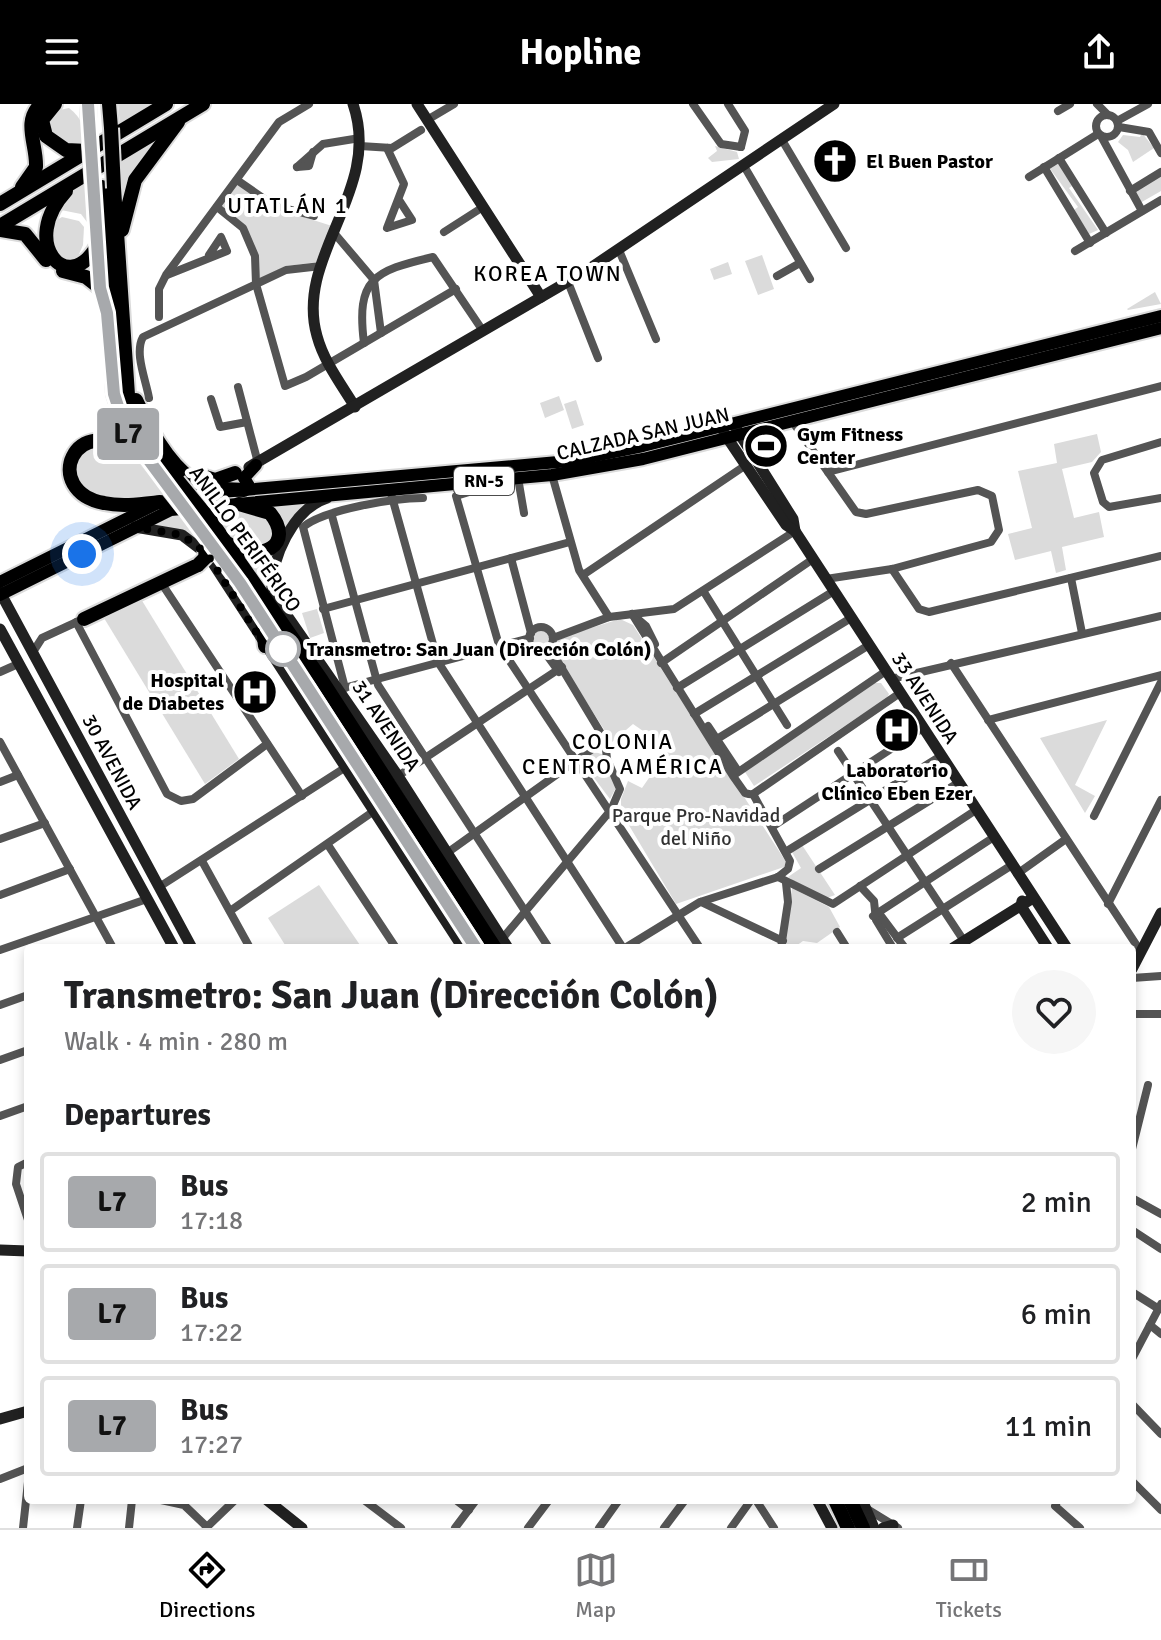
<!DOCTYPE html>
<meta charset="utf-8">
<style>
body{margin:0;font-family:Signika,sans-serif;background:#f6f6f6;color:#202124;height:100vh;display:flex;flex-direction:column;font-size:30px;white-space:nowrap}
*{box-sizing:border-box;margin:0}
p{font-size:26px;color:#757577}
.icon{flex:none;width:44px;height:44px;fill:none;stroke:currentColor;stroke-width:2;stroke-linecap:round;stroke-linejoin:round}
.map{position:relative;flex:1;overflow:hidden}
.drawer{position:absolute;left:24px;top:840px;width:1112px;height:560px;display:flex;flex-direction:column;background:#fff;border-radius:8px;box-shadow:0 4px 12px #0003}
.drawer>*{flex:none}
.badge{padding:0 16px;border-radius:6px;font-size:28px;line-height:52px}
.you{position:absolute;width:40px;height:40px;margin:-20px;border:6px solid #fff;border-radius:50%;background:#1a73e8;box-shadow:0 0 0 12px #1a73e833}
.map>.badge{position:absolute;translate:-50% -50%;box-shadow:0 0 0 4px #fff}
h2{padding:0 40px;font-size:30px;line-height:72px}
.round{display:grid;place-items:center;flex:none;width:84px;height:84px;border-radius:42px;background:#f6f6f6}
.headline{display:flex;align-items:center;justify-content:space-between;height:136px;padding:0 40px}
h1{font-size:38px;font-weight:800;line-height:60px}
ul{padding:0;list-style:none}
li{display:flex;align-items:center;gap:24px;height:100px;margin:0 16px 12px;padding:0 24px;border:4px solid #e0e0e0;border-radius:8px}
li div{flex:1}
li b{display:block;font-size:30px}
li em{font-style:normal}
li .badge{min-width:88px;font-weight:700;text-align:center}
header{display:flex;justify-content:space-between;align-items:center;height:104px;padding:0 40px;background:#000;color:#fff;font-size:36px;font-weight:800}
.tabs{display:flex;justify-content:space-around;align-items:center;height:112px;border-top:2px solid #e0e0e0;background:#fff;font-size:22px;color:#757577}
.tabs a{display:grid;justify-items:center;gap:4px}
.tabs .active{color:#000}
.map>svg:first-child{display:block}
</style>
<header><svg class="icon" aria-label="menu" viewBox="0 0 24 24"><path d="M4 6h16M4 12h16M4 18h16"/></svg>Hopline<svg class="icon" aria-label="share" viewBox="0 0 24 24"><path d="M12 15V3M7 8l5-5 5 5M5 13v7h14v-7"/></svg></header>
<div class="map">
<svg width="1161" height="1424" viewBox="0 0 1161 1424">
<rect width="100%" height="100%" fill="#fff"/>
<g fill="#dbdbdb">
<polygon points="118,0 149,0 120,21"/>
<path d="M69 4C82 14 84 24 86 39L81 44 70 42 49 26V13L55 7Z"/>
<polygon points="1142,29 1154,44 1133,58 1128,46 1118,38 1123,31 1140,33"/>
<polygon points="162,31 121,103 118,59"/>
<polygon points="715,42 737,48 739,55 712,58 708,54 717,47"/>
<polygon points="1057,57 1072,82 1069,84 1098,126 1089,130 1074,106 1078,103 1048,62"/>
<polygon points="1161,71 1161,87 1140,99 1133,88"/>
<polygon points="239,76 285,107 332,122 319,158 286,162 260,175 246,122 220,102"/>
<polygon points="85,78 87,118 81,110 61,106 64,93"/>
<polygon points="62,113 79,117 84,123 83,141 76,157 59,154 49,128 50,120"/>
<polygon points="762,151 774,185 758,191 745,157"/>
<polygon points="728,158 732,170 714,176 710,165"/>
<polygon points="1155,188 1161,200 1128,206 1127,205"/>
<polygon points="559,292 564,306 545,314 540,299"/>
<polygon points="576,296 584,321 572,325 564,300"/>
<polygon points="1097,330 1101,348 1092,358 1062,365 1074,414 1099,408 1104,433 1062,443 1066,466 1056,469 1051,447 1015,456 1008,430 1032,424 1018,367 1057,359 1054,340"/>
<path d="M106 342 135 354 164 390C132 400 83 399 75 362L86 344Z"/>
<path d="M308 398C281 418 276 456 265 487L243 450 261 454 275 444 267 402Z"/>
<polygon points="238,404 270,416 272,434 259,446 229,434 220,423 226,406"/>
<polygon points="173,412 182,412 198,436 152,422"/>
<polygon points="141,495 239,655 205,680 104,514"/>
<polygon points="317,505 324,529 310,534 302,509"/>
<polygon points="620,515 633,521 779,747 786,758 784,763 676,800 621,708 621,695 628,677 642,684 669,645 633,620 612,638 554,547 555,535"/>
<circle cx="541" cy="535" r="9"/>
<polygon points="875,579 881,579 889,590 887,594 754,682 745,668"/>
<polygon points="1107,616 1075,681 1095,692 1085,709 1040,634"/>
<polygon points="595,648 608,652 617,682 610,695 582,658"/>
<polygon points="802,741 835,791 824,795 788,773 801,764 792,748"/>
<polygon points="319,781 362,844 287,844 268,814"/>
<polygon points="792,784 829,803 840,823 817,839 803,837 793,844 783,844"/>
</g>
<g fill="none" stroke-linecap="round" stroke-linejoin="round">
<g stroke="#dbdbdb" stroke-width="16">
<g id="primary">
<polyline points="251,385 244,374 256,361"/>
<polyline points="0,478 160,398 199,390 569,357 643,342 1161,212"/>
<polyline points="0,491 171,406 552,371 643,355 1161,224"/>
</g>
</g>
<g stroke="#dbdbdb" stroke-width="18">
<g id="highway">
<polyline points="55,0 42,16 46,32 66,46 88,47"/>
<polyline points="88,0 89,26"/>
<polyline points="109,0 111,24"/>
<path d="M22 83 36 63C37 40 22 18 41 0"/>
<polyline points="102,83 114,290 125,324 169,385"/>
<polyline points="114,84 128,291 145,334 178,377"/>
<path d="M66 87C19 138 67 194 97 142"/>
<polyline points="0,100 166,0"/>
<polyline points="0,122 203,0"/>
<polyline points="0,126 25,130 46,156"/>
<polyline points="122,126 135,76 178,18"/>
<polyline points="63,167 86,173 100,184"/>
<path d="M136 296C149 324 171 366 200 380 213 386 229 385 244 386"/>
<path d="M138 350C72 304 41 387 104 399 122 403 142 400 160 398"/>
<polyline points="202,372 215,376 235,369"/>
<polyline points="211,417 321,575 495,844"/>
<polyline points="200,424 262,511 476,844"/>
<path d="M227 439C261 460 296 441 270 409L239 400"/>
<polyline points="84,515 198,461"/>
<polyline points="262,515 265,542"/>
<polyline points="835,1396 848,1424"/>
<polyline points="850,1396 863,1424"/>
</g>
</g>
<g stroke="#545454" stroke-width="8">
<polyline points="693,0 721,40 741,43"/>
<polyline points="728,0 745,27 741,43"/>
<polyline points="1097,0 1108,11"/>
<polyline points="1058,7 1070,0"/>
<circle cx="1107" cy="22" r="11"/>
<polyline points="427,16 454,0"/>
<polyline points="1117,17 1148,0"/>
<polyline points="1119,23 1149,28 1161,49"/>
<polyline points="1101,32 1142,107"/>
<polyline points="782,36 846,144"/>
<polyline points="360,42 392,44 421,26"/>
<polyline points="387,44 404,80 387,124 412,116 399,96"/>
<polyline points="1059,54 1106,129"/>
<polyline points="744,62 810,175"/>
<polyline points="297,63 323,40 360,34"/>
<polyline points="297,63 309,62 313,48"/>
<polyline points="1044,63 1090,139"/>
<polyline points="1029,73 1098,30"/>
<polyline points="237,76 273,101 314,112"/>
<polyline points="1130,87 1161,68"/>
<polyline points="217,103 243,124 255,152 256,180 285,282 306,273 456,185"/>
<polyline points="444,128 483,103"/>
<polyline points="335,130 374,176 381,229"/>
<polyline points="619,146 656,235"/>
<polyline points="1075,147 1161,96"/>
<polyline points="167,171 227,147 221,133 209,151"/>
<polyline points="777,172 800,159"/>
<polyline points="568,178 598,254"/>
<polyline points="159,213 159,185 166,171 279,18 309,0"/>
<path d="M364 239C356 175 373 167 433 153L483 227"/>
<polyline points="238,283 258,359"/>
<path d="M149 294C146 276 134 249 143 233L286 166 321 162"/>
<polyline points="211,295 220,323 247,318"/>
<polyline points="792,317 856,408 866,410 978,386 992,392 999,426 991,438 892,465 826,475"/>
<polyline points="1161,338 1102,356 1094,369 1103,398 1109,403 1161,394"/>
<polyline points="828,368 1161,282"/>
<polyline points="552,371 579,466 609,513"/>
<polyline points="518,374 524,409"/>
<polyline points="499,379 456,392 499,541 700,844"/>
<polyline points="390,386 438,558 623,844"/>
<polyline points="332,412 378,581 549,844"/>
<polyline points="511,454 531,529"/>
<polyline points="892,465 919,505 929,508 1161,452"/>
<polyline points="583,471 746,361"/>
<polyline points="1071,474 1082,529"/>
<polyline points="164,483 302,692"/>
<polyline points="704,488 787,621"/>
<polyline points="323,505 570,438"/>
<polyline points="632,510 646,522 655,540"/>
<polyline points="76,518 167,690 181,697 193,695 267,640"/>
<circle cx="541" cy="535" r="12"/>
<polyline points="553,534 609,513 674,505 795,427"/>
<polyline points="543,546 559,568"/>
<polyline points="33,548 42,534 79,517"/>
<polyline points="661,559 813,455"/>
<polyline points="951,559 1141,848"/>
<polyline points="0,568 18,560"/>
<polyline points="891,575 1161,512"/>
<path d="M345 584 303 423C325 405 395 394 423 394"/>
<polyline points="677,584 834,487"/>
<polyline points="340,585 530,534"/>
<polyline points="694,610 851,514"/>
<polyline points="988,616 1161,571"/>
<polyline points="708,622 738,667"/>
<polyline points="717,635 869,541"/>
<polyline points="0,638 113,844"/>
<polyline points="838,647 964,837"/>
<polyline points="734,671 886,567"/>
<polyline points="398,672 562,563"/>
<polyline points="0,678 18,671"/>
<polyline points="753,690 900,589"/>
<polyline points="1094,712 1161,578"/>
<polyline points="772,723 923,624"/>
<polyline points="0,735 45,719"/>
<polyline points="328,741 396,844"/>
<polyline points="787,747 941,652"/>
<polyline points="447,749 605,636"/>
<polyline points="202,757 250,844"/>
<polyline points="819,765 958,679"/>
<polyline points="1017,770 1066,735"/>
<polyline points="778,773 833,800 976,706"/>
<polyline points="860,782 874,797 876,816 893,844"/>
<polyline points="159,783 346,663"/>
<polyline points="0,791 70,765"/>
<polyline points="701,798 783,837"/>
<polyline points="1108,800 1161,696"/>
<polyline points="230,807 374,707"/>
<polyline points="878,808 905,844"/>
<polyline points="873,812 994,733"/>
<polyline points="837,828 847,844"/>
<polyline points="897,834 1012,761"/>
<polyline points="502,835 611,706 620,685 607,655 605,636 552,548 552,540"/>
<path d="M625 844 700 798 778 773 788 765 790 757 753 690C750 691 748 690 745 689L733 672 632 510"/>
<polyline points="781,844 788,798 786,779"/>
<polyline points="0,846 147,795"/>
<polyline points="1132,874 1161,872"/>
<polyline points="0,901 28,891"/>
<polyline points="1132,910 1161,910"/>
<polyline points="0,956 28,946"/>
<polyline points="0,1012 28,1002"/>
<polyline points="1132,1045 1148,981"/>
<polyline points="28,1058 18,1063 16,1080 28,1116"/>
<polyline points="1132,1094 1161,1110"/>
<polyline points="1132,1126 1161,1145"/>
<polyline points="1132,1188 1159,1205"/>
<polyline points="1150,1221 1161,1230"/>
<polyline points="1132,1255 1161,1200"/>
<polyline points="1132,1300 1161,1330"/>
<polyline points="0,1375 28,1364"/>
<polyline points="1132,1377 1161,1406"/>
<polyline points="161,1396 184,1401 207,1423"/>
<polyline points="364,1396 401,1424"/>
<polyline points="456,1396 469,1406"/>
<polyline points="756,1396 774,1424"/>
<polyline points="1058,1396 1055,1402 1080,1424"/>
<polyline points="867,1405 898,1424"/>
<polyline points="23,1424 28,1378"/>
<polyline points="77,1424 81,1396"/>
<polyline points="129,1424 132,1396"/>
<polyline points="206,1424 235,1396"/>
<polyline points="455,1424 476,1396"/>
<polyline points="528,1424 549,1396"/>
<polyline points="599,1424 619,1396"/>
<polyline points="664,1424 685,1396"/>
<polyline points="731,1424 751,1396"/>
</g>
<g stroke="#212121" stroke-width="11">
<path d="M353 0C383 86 294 152 317 232 324 258 341 280 355 303"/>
<polyline points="417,0 541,193"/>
<polyline points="736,324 793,415 795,427"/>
<polyline points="724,329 786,421 795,427 1067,844"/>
<polyline points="249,363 586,167 834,0"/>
<path d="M327 394C293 405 270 455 272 490L398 672 508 844"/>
<polyline points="135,423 182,431 207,450 463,844"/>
<polyline points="0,488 192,844"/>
<polyline points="0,525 174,844"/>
<polyline points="1022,797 1021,802 1048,844"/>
<polyline points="953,844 1033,794"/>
<polyline points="1132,865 1161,809"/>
<polyline points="0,1146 28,1147"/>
<polyline points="0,1315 28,1307"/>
<polyline points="267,1396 302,1424"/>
<polyline points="817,1396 832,1424"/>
<polyline points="862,1396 874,1424"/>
<polyline points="883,1424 893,1421"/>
</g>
<use href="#primary" stroke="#000" stroke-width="12"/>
<use href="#highway" stroke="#000" stroke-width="14"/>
<g stroke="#dbdbdb" stroke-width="18" stroke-linecap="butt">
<g id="highway-bridge">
<polyline points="111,24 114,84"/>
<polyline points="89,26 93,85"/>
<polyline points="178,377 211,417"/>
<polyline points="169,385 200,424"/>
<polyline points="198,461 205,454 206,442"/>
</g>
</g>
<use href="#highway-bridge" stroke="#000" stroke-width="14"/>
</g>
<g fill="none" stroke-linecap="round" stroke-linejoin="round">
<g stroke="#fff" stroke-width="18">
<polyline id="line" points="88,0 100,184 107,209 114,290 125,324 240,479 476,844"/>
</g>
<use href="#line" stroke="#a7a9ac" stroke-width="12"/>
<polyline stroke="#000" stroke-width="8" stroke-dasharray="0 14.4" points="82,450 134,423 182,431 207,450 265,542 283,545"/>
</g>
<defs>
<g id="church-disc" transform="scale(2.3)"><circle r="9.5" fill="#000" stroke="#fff"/><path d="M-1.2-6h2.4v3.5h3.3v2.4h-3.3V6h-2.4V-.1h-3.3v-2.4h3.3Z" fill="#fff"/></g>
<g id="stadium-disc" transform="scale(2.3)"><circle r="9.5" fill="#000" stroke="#fff"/><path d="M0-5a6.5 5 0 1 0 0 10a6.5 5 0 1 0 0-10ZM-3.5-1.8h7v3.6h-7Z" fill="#fff"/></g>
<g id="hospital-disc" transform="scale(2.3)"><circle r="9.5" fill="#000" stroke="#fff"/><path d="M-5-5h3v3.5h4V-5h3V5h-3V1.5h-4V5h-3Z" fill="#fff"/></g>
</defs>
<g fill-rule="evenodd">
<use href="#church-disc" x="835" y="57"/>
<use href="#stadium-disc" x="766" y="342"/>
<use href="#hospital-disc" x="255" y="588"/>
<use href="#hospital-disc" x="897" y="626"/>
</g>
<circle fill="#fff" stroke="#a7a9ac" stroke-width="4" cx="283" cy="545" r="16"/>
<g text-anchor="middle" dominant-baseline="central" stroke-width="8" stroke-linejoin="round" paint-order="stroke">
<rect fill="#fff" stroke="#4c4c4c" stroke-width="2" x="454" y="363" width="60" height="28" rx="6"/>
<g font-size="18" font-weight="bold" fill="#000">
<text x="484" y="377">RN-5</text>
</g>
<g font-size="20" font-weight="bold" fill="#000" stroke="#fff" text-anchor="start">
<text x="866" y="57">El Buen Pastor</text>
<text x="797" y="330">Gym Fitness<tspan x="797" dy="23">Center</tspan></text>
<text x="224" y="576" text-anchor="end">Hospital<tspan x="224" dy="23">de Diabetes</tspan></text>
<text x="897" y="666" text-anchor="middle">Laboratorio<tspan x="897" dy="23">Clínico Eben Ezer</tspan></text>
</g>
<g font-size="20" fill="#000" stroke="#fff">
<text transform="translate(643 330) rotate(-13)">CALZADA SAN JUAN</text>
<text transform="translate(245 435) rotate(54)">ANILLO PERIFÉRICO</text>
<text transform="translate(925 594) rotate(57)">33 AVENIDA</text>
<text transform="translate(386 622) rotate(56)">31 AVENIDA</text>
<text transform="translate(112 658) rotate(62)">30 AVENIDA</text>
</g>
<g font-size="20" font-weight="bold" fill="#000" stroke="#fff" text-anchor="start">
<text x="307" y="545">Transmetro: San Juan (Dirección Colón)</text>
</g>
<g font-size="20" fill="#323232" stroke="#fff">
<text x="696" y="711">Parque Pro-Navidad<tspan x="696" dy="23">del Niño</tspan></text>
</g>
<g font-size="22" letter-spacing="2" fill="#000" stroke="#fff">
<text x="288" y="101">UTATLÁN 1</text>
<text x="548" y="169">KOREA TOWN</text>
<text x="623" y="637">COLONIA<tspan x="623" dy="25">CENTRO AMÉRICA</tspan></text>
</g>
</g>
</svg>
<div class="you" style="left:82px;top:450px"></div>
<b class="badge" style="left:128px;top:330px;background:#a7a9ac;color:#111">L7</b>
<section class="drawer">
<div class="headline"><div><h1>Transmetro: San Juan (Dirección Colón)</h1><p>Walk · 4 min · 280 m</p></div><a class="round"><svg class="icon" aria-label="heart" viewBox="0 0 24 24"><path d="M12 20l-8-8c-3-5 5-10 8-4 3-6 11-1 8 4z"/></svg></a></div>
<h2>Departures</h2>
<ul>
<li><span class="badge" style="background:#a7a9ac;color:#111">L7</span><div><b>Bus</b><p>17:18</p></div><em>2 min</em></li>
<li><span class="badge" style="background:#a7a9ac;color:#111">L7</span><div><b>Bus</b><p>17:22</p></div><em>6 min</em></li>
<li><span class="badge" style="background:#a7a9ac;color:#111">L7</span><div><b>Bus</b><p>17:27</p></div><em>11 min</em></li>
</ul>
</section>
</div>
<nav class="tabs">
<a class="active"><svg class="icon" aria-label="directions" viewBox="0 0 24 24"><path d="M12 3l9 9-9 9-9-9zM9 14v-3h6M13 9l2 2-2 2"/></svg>Directions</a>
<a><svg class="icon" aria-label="map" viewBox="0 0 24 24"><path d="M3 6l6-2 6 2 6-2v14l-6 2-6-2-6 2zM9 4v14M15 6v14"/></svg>Map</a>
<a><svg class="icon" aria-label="tickets" viewBox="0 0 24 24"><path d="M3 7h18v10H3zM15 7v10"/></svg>Tickets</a>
</nav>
